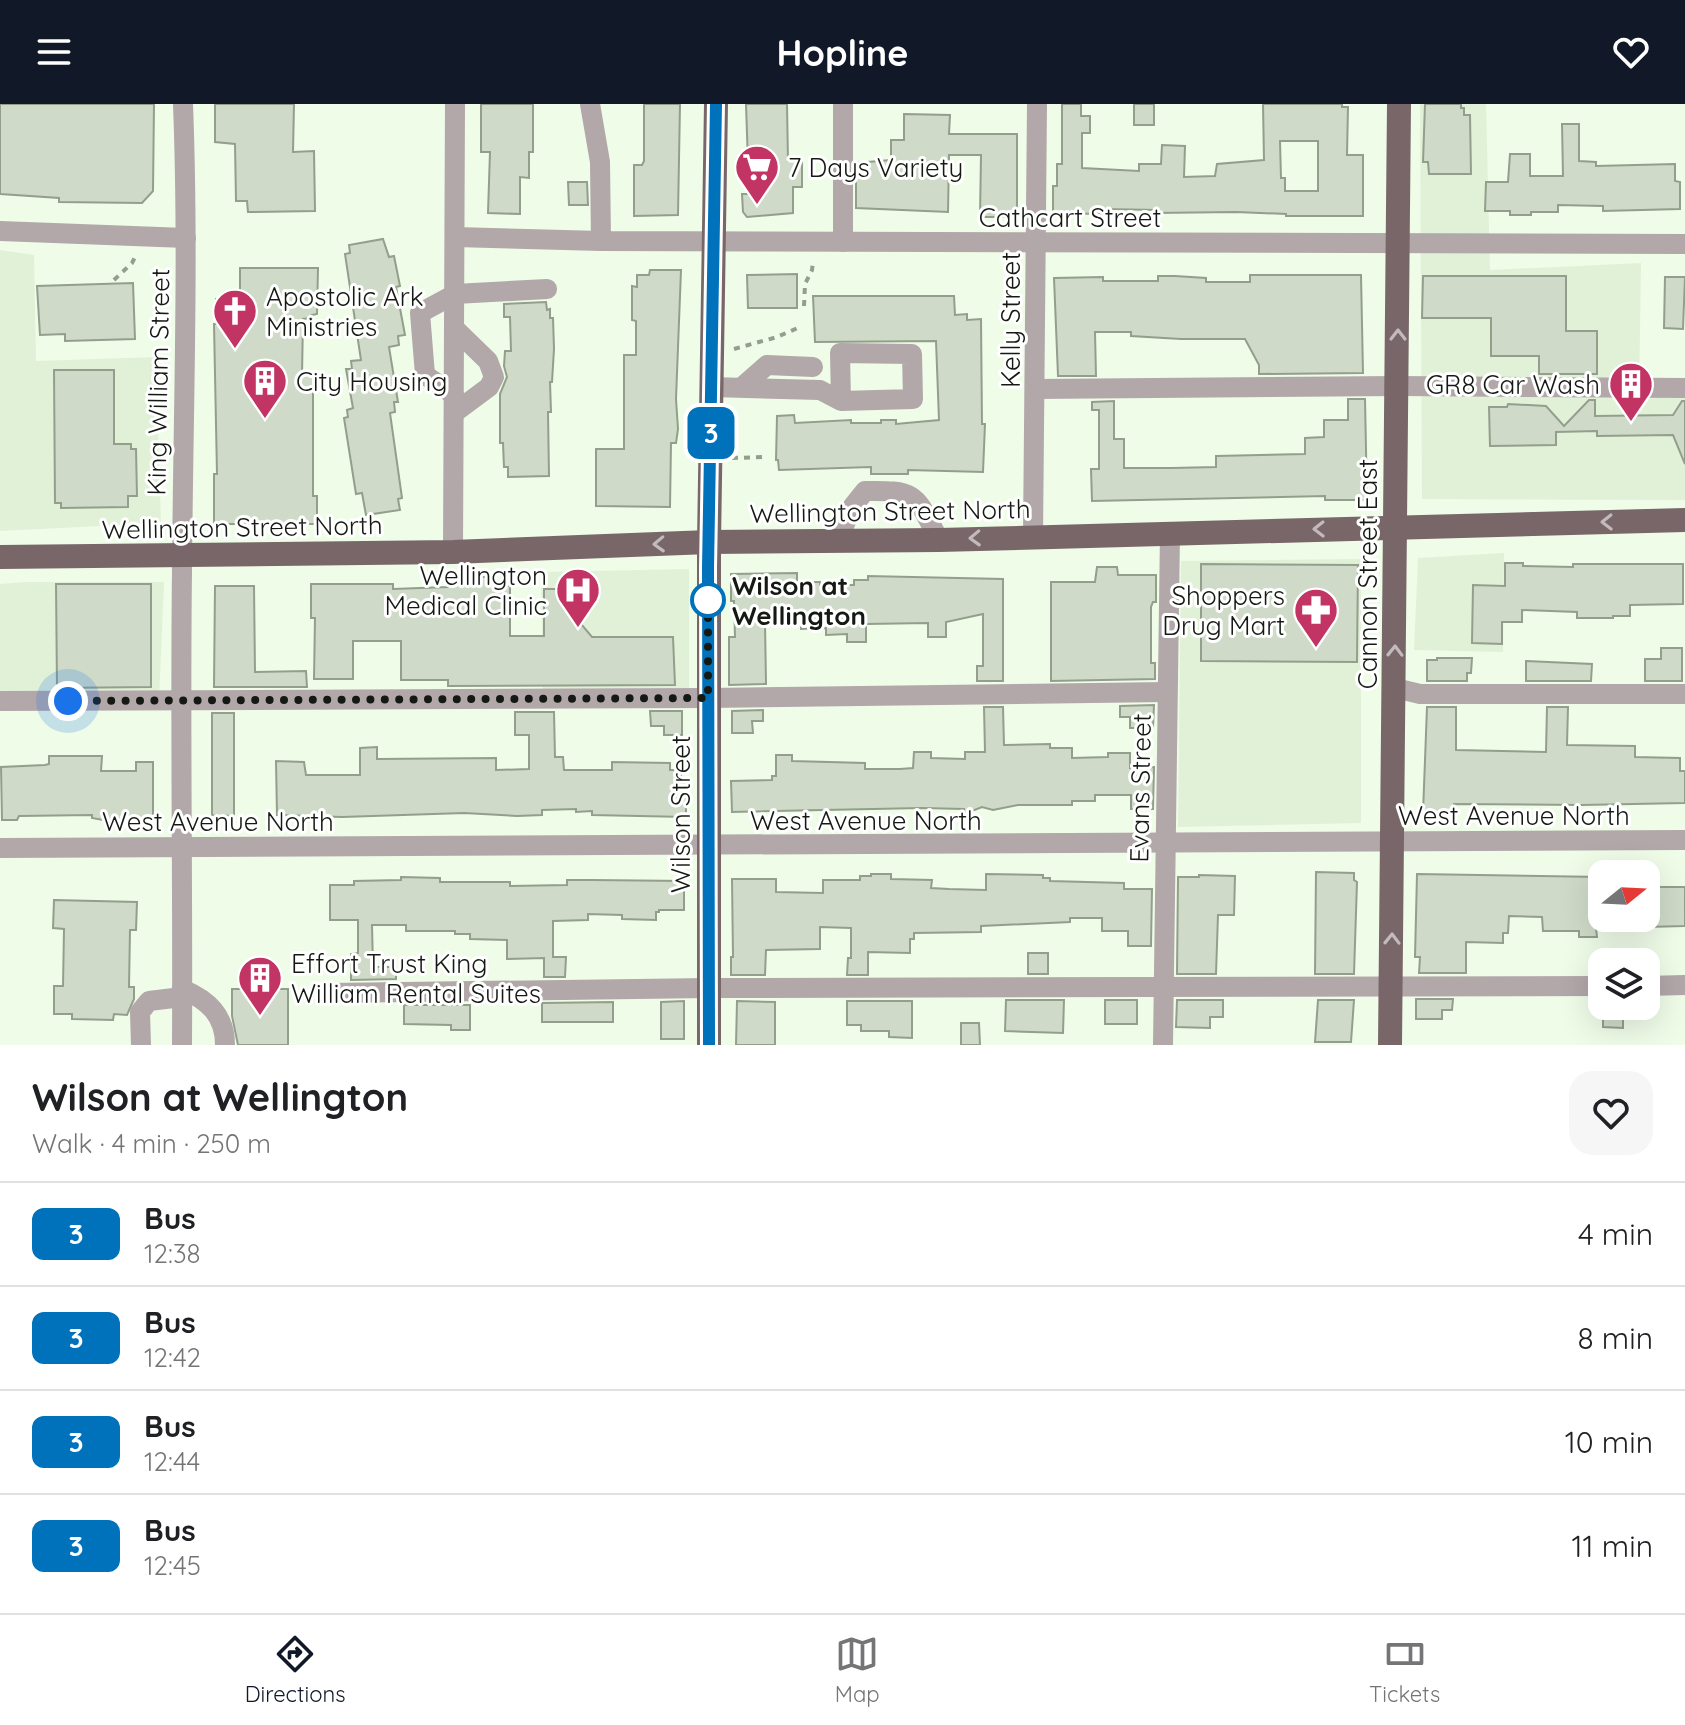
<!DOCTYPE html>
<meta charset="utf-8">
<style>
body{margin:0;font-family:Quicksand,sans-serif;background:#f6f6f6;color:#202124;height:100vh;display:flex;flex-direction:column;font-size:30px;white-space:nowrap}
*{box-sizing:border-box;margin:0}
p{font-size:26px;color:#757577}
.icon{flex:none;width:44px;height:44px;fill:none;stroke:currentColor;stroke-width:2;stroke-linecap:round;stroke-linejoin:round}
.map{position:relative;height:941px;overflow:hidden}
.sheet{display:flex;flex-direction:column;background:#fff;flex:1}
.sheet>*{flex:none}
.badge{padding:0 16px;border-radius:12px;font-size:28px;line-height:52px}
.needle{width:52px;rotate:72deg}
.fabs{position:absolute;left:1588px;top:756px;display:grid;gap:16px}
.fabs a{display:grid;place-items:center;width:72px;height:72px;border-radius:16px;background:#fff;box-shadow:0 8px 32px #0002;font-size:40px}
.you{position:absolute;width:40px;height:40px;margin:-20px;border:6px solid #fff;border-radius:50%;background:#1a73e8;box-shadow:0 0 0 12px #1a73e833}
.map>.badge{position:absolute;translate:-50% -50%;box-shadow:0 0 0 4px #fff}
.round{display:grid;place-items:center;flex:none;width:84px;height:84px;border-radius:24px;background:#f6f6f6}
.overview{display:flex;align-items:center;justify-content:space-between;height:136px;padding:0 32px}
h1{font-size:38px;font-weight:700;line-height:60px}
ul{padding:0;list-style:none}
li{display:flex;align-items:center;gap:24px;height:104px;padding:0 32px;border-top:2px solid #e0e0e0}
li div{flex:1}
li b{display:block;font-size:30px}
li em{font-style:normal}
li .badge{min-width:88px;font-weight:700;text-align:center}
header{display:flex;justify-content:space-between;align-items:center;height:104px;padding:0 32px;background:#111827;color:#fff;font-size:36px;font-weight:700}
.dock{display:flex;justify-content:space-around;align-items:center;height:112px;border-top:2px solid #e0e0e0;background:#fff;font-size:22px;color:#757577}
.dock a{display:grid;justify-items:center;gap:4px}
.dock .current{color:#111827}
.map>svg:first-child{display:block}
</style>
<header><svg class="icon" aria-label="menu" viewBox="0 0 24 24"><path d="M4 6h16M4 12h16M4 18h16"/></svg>Hopline<svg class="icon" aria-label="heart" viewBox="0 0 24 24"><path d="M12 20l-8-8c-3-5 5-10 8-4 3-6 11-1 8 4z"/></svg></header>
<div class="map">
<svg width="1685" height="941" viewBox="0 0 1685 941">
<rect width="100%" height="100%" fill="#effce8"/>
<g fill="#e1f1d7">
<polygon points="1420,0 1486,0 1490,166 1641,159 1639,293 1685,292 1685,396 1422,395"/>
<polygon points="0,146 34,151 36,257 156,253 161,419 0,427"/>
<polygon points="1504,449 1503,548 1414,546 1418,454"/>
<polygon points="1361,455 1361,719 1178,723 1181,457"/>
<polygon points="689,465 689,589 543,590 541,468"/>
<polygon points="25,478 164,478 159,596 0,596 0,480"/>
</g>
<g fill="#cfdbc8" stroke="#939f8c" stroke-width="2" fill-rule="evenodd">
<polygon points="0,0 154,0 153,87 142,99 59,98 59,94 0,90"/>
<polygon points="215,0 294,0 293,48 314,47 315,107 248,108 247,97 236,97 235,40 215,38"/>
<polygon points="481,0 533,0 533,48 529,48 529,74 520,73 520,110 488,109 490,48 481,48"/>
<polygon points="644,0 680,0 678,111 634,112 634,61 642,61 644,57"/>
<polygon points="746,0 787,0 788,57 802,57 802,83 793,83 793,109 747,113 743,108 742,90 749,90"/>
<path d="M1062 0H1081V12H1090V29H1082V64L1139 67V60H1161L1162 41 1185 42 1184 73 1215 72 1217 60 1264 56 1263 0H1342V3H1348L1347 51H1363V112H1286V110L1236 108 1155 109 1156 106 1103 105V110L1053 109V82H1057V60H1062ZM1280 37H1318V87H1285V74H1281Z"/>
<rect x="1134" y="0" width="20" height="21"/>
<polygon points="1425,0 1461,0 1461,4 1464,4 1464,11 1470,11 1471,70 1429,70 1428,58 1423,58"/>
<polygon points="904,10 950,11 949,30 1017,30 1017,113 980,113 981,51 949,51 948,108 856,104 856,59 891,56 891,36 904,36"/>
<polygon points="1562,20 1579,20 1579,57 1596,58 1596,62 1675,60 1675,77 1680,78 1680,105 1603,107 1603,102 1558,101 1558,108 1531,108 1531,111 1510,111 1510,107 1485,107 1486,78 1508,78 1510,50 1530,50 1530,72 1563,72"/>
<polygon points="568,78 587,78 588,101 569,101"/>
<polygon points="383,135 389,153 394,152 400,182 396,183 405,231 398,232 399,241 389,243 398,298 394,298 395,308 390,309 402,394 398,395 400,406 366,411 362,389 356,390 344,314 348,313 347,306 353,304 346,265 352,265 351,257 361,256 345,150 350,149 349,141"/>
<polygon points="240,164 318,164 317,210 312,211 312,214 303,215 302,271 313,271 313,392 317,392 317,420 214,420 214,370 217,370 214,220 216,220 216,195 240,195"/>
<polygon points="650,166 681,166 676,295 678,325 676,339 671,339 670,403 596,402 596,345 624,345 624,251 636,251 636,217 632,216 632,182 637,183 637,171 649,171"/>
<polygon points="797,170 797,204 748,204 747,171"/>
<polygon points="1250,171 1361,171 1363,269 1259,270 1259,261 1245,235 1181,235 1131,232 1131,228 1095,228 1096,272 1058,272 1054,174 1103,173 1103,177 1158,177 1158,172 1175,172 1206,174 1206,178 1250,178"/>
<polygon points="1423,172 1566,172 1566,227 1597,227 1597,270 1539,270 1539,252 1491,252 1491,214 1422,214"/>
<polygon points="1665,173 1685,173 1683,225 1664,224"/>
<polygon points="133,179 135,235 65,237 65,230 40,231 37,182"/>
<polygon points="813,192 954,192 955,211 967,210 967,216 981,215 982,320 985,320 983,368 908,366 908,370 871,370 871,363 779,366 778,356 776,356 777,312 794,311 795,319 851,316 851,319 881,319 881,316 896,316 896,320 939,316 936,237 815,238"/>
<polygon points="546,198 547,206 550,205 550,214 553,214 554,245 552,278 550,278 551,308 548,308 549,372 508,373 508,363 504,363 503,339 500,339 500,290 507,273 504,262 505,247 511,247 510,213 504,213 504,200"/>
<polygon points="54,266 114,266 114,340 131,340 131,345 136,345 137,392 128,392 128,403 61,404 61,399 55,399"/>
<polygon points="1348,295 1365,295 1367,396 1325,396 1325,392 1092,397 1091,365 1099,365 1099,306 1092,306 1092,298 1114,297 1114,335 1124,335 1124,364 1172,364 1216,363 1216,352 1305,350 1305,334 1324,333 1324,316 1348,316"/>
<polygon points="1589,296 1595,296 1595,312 1673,311 1682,297 1685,297 1685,360 1673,331 1597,332 1597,327 1556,328 1556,341 1490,342 1489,303 1507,303 1508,300 1546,302 1564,322"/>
<polygon points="1505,459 1523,459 1523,462 1573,463 1573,460 1683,460 1683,500 1630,501 1630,512 1613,512 1613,514 1577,514 1577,508 1522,506 1522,518 1502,518 1502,540 1472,539 1473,481 1505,482"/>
<polygon points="1201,460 1358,461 1357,558 1201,557"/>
<polygon points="1097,463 1117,463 1118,471 1156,471 1156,498 1153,498 1151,503 1151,559 1155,559 1155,575 1051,577 1051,478 1095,478"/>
<polygon points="797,469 797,478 820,478 820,481 854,481 854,476 868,476 868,472 1003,475 1003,577 977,577 977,562 983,562 983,510 946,518 946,533 928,533 928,519 866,520 866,538 847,538 847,530 826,531 826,524 801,525 801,518 765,518 766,580 729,581 729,533 735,533 734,497 731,497 731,470"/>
<polygon points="448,473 494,473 494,482 510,482 510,532 544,532 544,485 581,485 581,520 592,533 673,533 675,581 448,582 448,576 401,576 401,537 353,537 353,575 314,575 315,514 311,514 311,480 393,480 393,485 448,483"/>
<polygon points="56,480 151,480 151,583 57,584"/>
<polygon points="215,482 254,482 255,568 306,567 307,583 214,583"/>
<polygon points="1661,544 1682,544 1682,577 1645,577 1645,555 1661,555"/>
<polygon points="1437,554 1472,554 1471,569 1467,569 1467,577 1427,577 1427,556 1437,556"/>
<polygon points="1526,557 1592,560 1591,577 1526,577"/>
<polygon points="1154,601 1153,624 1130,624 1130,613 1120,613 1120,602"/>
<polygon points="984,603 1003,603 1004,641 1050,640 1050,644 1072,644 1072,654 1108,653 1108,649 1130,649 1130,664 1154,663 1153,705 1131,705 1131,691 1095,691 1095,697 1072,697 1072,701 1018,701 993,706 982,703 964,710 964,705 922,704 732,708 731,677 772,676 772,672 776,672 776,651 792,651 792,657 865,659 865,665 900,665 913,664 914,648 931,648 931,654 965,655 965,648 985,648"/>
<polygon points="1427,603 1456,603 1456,646 1546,648 1547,603 1568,603 1567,641 1635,642 1635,653 1680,654 1680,667 1685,667 1685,699 1582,701 1454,700 1454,709 1423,709"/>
<polygon points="763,606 763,617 752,617 753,629 732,629 732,607"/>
<polygon points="650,607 682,607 682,631 664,631 664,622 651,622"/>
<polygon points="515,608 554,608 555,653 563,653 564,666 612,666 612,658 670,659 670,666 681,666 681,680 686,680 686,713 592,711 592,707 576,708 576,705 542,706 542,711 517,712 464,709 342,713 277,711 276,657 304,658 306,671 360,671 360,644 377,643 377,655 496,654 496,666 529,665 529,631 515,631"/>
<polygon points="212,609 234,609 234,712 212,711"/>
<polygon points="49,652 102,652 101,667 136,667 136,658 153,658 153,715 103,716 92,714 92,711 19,712 17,716 2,716 1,663 45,661 49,660"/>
<polygon points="1316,768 1354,769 1354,776 1357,778 1354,870 1315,870"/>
<polygon points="871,770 891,770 891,775 932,776 931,784 949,785 986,786 986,770 1043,771 1043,774 1050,774 1050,777 1124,779 1124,785 1152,785 1151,842 1128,842 1128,827 1102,827 1102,814 1070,814 1070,818 981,822 981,828 914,829 914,835 910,835 910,849 868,848 868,871 847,871 848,854 851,854 851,824 820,823 820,845 766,846 765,871 731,871 731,853 733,853 732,775 776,775 776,788 823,789 823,776 860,776 860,772 871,772"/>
<polygon points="1417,770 1602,773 1602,823 1596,824 1597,833 1579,833 1579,827 1543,827 1542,813 1509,812 1508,829 1503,829 1503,839 1466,838 1466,869 1419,869 1420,853 1415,853"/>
<polygon points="1199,771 1235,772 1234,811 1218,811 1216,870 1177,870 1178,773 1199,773"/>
<polygon points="401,773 440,774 440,778 510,778 510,782 567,781 567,776 592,776 684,777 684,806 659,806 659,808 656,808 656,816 622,815 622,811 588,810 588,816 553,817 553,853 566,853 565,873 544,873 544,854 507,855 507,836 470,835 470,830 455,830 455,827 406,827 406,821 372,821 373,863 396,863 396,875 351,876 351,850 358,849 358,816 330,816 330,781 354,781 354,777 401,776"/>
<polygon points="1646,783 1685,783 1685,822 1646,823"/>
<polygon points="54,796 137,798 136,826 130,826 129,883 134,883 134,895 127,911 114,910 113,916 72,915 72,910 54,910 54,882 63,882 64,825 53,824"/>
<rect x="1028" y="849" width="20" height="21"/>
<polygon points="232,885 288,885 288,941 238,941 232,912"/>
<polygon points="1416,895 1453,895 1452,906 1442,906 1442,915 1416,915"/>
<polygon points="1006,896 1064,896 1063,929 1005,927"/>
<rect x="1105" y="896" width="32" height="24"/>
<polygon points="1177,896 1223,896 1223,913 1210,913 1210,924 1176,923"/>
<polygon points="1318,896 1354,896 1351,938 1315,938"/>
<polygon points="684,897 684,935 661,935 661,898"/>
<polygon points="737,897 775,898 775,941 736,941"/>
<polygon points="912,897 912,934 889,933 889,927 861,927 861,921 847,921 847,897"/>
<polygon points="613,898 613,918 542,918 542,899"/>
<polygon points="404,901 470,901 470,926 451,926 451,921 404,920"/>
<polygon points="1603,902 1623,902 1623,924 1603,923"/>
<polygon points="961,919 979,919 980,941 961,941"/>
</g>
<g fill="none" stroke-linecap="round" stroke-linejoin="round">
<g stroke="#949e8f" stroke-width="4" stroke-dasharray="6 6" stroke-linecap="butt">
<polyline points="114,176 132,159 136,151"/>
<polyline points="804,202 805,180 812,166 813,157"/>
<polyline points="734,245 777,233 800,223"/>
<polyline points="732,354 766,353"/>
</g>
<g stroke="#b2a7a9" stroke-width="20">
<polyline points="590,0 600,58 601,137"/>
<polyline points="843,0 843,138"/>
<polyline points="0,127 186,134"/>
<polyline points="455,133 601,137 1685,140"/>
<polyline points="712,283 820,286 841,297 913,295 912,250 840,249 841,297"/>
<polyline points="742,283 767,261 813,263"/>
<polyline points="1035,285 1398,282 1685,284"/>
<polyline points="454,291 425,271 420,209 455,190 547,185"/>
<polyline points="454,309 489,283 494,273 488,257 455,225"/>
<polyline points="1033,433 1037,0"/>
<path d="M837 437 853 402 865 387C918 386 915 390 939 436"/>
<polyline points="453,448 455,0"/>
<polyline points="1395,584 1420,590 1685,590"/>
<polyline points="0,597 708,594 1167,588"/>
<polyline points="0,744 1685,736"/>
<polyline points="1646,882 1685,881"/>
<path d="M182 885C208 896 225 911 225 941"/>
<polyline points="330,889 709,884 1602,882"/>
<polyline points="141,941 140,908 149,897 182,893"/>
<path d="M182 941C183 783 180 625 182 467 183 312 189 156 183 0"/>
<polyline points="1163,941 1170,428"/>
</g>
<g stroke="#796669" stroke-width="24">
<polyline points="0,453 453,448 709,438 939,436 1685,416"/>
<polyline points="709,941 709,438 716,0"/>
<polyline points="1390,941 1399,0"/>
</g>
</g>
<defs><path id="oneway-chevron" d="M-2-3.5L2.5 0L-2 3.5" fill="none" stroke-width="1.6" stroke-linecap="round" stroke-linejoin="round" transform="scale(2)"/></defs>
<g stroke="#c3babc">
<use href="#oneway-chevron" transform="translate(1398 231) rotate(-90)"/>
<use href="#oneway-chevron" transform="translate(1607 418) rotate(179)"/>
<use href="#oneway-chevron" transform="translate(1319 425) rotate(179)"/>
<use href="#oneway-chevron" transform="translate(975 434) rotate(178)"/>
<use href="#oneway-chevron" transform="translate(659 440) rotate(178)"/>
<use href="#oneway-chevron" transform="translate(1395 547) rotate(-89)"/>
<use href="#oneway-chevron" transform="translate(1392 835) rotate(-89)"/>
</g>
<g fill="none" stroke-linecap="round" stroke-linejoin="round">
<g stroke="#fff" stroke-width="18">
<polyline id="line" points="709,941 708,464 716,0"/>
</g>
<use href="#line" stroke="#0072bc" stroke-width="12"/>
<polyline stroke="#151913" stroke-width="8" stroke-dasharray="0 14.4" points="68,597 708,594 708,496"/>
</g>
<defs>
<g id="supermarket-pin" transform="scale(2.3)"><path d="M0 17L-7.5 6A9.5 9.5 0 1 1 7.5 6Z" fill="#c13464" stroke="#fff"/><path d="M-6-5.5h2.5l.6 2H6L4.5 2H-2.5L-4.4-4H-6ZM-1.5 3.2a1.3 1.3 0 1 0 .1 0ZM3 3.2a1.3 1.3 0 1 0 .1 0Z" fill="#fff"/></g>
<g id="church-pin" transform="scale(2.3)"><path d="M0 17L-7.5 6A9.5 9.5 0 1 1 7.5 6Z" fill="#c13464" stroke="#fff"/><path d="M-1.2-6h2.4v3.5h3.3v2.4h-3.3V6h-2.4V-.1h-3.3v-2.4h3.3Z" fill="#fff"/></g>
<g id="building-pin" transform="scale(2.3)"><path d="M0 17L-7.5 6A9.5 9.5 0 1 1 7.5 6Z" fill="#c13464" stroke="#fff"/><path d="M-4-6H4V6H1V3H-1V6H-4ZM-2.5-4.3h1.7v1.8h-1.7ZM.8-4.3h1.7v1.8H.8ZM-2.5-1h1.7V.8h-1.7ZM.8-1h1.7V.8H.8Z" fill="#fff"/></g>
<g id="hospital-pin" transform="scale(2.3)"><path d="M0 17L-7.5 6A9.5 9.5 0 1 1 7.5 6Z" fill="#c13464" stroke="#fff"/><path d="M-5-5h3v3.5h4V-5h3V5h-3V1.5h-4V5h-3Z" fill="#fff"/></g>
<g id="pharmacy-pin" transform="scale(2.3)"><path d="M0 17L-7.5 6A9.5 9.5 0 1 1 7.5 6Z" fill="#c13464" stroke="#fff"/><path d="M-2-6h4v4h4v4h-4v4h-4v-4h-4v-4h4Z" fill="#fff"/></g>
</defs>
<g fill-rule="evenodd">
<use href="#supermarket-pin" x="757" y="63"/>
<use href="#church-pin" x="235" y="207"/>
<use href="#building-pin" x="265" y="277"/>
<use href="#building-pin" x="1631" y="280"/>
<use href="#hospital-pin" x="578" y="486"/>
<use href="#pharmacy-pin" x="1316" y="506"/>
<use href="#building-pin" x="260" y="874"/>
</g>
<circle fill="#fff" stroke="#0072bc" stroke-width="4" cx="708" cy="496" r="16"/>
<g text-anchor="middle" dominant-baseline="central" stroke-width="6" stroke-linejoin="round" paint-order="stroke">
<g font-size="26" fill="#151913" stroke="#fff" text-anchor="start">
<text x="788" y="63">7 Days Variety</text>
<text x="266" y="192">Apostolic Ark<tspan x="266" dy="30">Ministries</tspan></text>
<text x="296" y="277">City Housing</text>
<text x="1600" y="280" text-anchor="end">GR8 Car Wash</text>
<text x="547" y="471" text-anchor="end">Wellington<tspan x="547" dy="30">Medical Clinic</tspan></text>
<text x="1285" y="491" text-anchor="end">Shoppers<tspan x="1285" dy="30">Drug Mart</tspan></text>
<text x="291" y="859">Effort Trust King<tspan x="291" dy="30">William Rental Suites</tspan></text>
</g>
<g font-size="26" fill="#151913" stroke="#fff">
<text x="1070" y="113">Cathcart Street</text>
<text transform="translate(1010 216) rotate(-90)">Kelly Street</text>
<text transform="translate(158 278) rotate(-89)">King William Street</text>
<text transform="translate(890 407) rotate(-1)">Wellington Street North</text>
<text transform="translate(242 423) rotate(-1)">Wellington Street North</text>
<text transform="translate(1367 470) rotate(-90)">Cannon Street East</text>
<text transform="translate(1140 684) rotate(-89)">Evans Street</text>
<text transform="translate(680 710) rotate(-90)">Wilson Street</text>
<text x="1514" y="711">West Avenue North</text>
<text x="866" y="716">West Avenue North</text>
<text x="218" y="717">West Avenue North</text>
</g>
<g font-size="26" font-weight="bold" fill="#151913" stroke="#fff" text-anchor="start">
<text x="732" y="481">Wilson at<tspan x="732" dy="30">Wellington</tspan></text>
</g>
</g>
</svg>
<div class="fabs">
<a><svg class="needle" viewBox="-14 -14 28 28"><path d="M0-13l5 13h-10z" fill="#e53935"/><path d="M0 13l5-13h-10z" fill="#757577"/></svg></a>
<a><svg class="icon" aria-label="layers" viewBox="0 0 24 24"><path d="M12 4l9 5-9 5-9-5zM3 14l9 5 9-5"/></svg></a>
</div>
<div class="you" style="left:68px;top:597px"></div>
<b class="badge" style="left:711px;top:329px;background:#0072bc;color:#fff">3</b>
</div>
<section class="sheet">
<div class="overview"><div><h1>Wilson at Wellington</h1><p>Walk · 4 min · 250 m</p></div><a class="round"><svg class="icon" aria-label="heart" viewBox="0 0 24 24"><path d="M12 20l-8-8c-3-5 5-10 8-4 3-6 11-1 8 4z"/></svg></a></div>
<ul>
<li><span class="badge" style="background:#0072bc;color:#fff">3</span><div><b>Bus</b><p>12:38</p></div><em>4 min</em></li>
<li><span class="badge" style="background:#0072bc;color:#fff">3</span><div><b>Bus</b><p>12:42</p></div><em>8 min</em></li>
<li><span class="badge" style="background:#0072bc;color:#fff">3</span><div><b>Bus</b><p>12:44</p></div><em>10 min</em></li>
<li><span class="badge" style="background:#0072bc;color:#fff">3</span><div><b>Bus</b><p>12:45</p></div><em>11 min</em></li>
</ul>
</section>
<nav class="dock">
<a class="current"><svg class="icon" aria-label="directions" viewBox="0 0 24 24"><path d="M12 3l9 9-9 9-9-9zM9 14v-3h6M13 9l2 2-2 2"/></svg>Directions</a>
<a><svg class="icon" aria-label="map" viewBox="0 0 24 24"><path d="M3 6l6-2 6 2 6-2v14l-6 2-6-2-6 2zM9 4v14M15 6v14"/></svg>Map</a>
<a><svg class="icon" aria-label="tickets" viewBox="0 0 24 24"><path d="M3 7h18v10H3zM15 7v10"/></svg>Tickets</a>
</nav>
